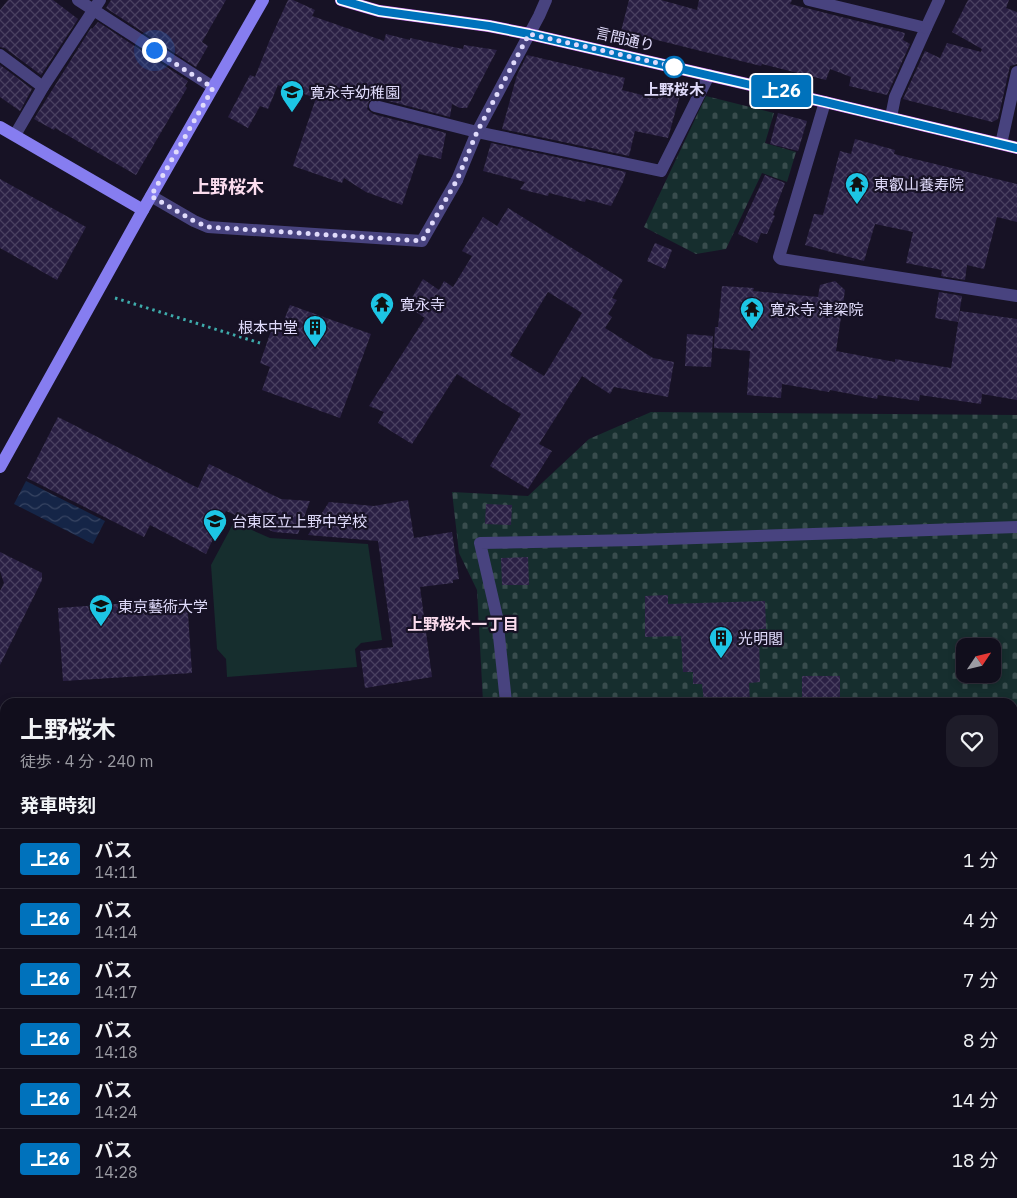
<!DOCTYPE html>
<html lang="ja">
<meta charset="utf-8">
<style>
body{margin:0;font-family:"IBM Plex Sans","Noto Sans JP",sans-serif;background:#1e1c29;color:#f1f3f6;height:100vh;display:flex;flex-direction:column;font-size:19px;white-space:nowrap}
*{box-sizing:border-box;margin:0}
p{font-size:16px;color:#9c9ca3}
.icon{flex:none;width:28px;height:28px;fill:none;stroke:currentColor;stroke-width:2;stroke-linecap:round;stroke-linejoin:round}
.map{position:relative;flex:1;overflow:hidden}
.drawer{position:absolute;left:0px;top:698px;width:1018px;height:501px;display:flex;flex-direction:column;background:#110e1c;border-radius:15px 15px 0 0;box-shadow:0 2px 8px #0003,0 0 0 1px #302e3b}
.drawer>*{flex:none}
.badge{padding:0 10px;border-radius:4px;font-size:18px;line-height:32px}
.needle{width:32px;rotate:55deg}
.controls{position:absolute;left:956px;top:638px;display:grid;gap:10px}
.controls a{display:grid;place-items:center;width:45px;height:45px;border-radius:10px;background:#110e1c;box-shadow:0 2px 8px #0003,0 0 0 1px #302e3b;font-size:25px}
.you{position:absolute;width:25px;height:25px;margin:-12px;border:4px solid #fff;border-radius:50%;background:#1a73e8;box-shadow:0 0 0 8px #1a73e833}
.map>.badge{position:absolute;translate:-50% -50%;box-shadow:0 0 0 2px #fff}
h2{padding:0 20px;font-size:19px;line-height:45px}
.round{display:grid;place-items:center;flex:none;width:52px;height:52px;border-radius:15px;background:#1e1c29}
.overview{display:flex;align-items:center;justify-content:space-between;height:85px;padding:0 20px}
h1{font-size:24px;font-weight:700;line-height:38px}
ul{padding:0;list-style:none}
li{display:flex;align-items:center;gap:15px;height:60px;padding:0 20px;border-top:1px solid #302e3b}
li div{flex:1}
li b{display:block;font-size:19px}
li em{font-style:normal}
li .badge{min-width:55px;font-weight:700;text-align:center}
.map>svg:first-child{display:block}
</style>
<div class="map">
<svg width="1017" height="1198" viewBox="0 0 1017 1198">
<defs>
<pattern id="cemetery-stones" width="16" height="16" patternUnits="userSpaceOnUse" patternTransform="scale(1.25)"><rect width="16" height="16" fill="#162e2e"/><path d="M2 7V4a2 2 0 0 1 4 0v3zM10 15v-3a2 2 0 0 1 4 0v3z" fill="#384c4d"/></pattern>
<pattern id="park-tufts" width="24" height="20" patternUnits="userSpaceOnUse" patternTransform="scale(1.25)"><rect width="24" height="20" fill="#162e2e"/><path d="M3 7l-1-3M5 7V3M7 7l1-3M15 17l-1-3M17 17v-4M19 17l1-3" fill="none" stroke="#384c4d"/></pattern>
<pattern id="water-waves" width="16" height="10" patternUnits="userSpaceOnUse" patternTransform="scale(1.25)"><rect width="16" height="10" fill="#152547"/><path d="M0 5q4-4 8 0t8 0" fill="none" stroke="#374462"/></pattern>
<pattern id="building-cross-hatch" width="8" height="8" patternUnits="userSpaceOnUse" patternTransform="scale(1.25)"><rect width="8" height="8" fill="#2a2044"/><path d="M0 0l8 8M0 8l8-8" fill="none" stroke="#494060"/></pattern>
</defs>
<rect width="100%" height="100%" fill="#171225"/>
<g fill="url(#cemetery-stones)" fill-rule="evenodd">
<polygon points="706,96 774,113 765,143 796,152 787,182 762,173 726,249 696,254 644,227"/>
<path d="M651 412 1017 415V1018L1013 1028 1012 702H483L477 590 459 553 452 492 528 496 589 439ZM965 646H992V674H965Z"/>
<polygon points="399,1194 963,1194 962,1198 399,1198"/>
</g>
<polygon fill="url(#park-tufts)" points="0,744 5,744 5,1194 368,1194 368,1198 0,1198"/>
<polygon fill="#162e2e" points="234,522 270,538 368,544 382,640 361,643 355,649 357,667 227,677 226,659 217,649 211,565"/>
<polygon fill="url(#water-waves)" points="26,481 105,521 93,544 14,504"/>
<g fill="url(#building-cross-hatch)" fill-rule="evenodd">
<polygon points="8,0 53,0 78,19 41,75 5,48 0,47 0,10"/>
<polygon points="111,0 226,0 202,42 208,46 196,67 106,8"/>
<polygon points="288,0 293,0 315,10 312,16 384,41 386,34 410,40 410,38 463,49 464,45 497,50 467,108 460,108 452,104 450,117 377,98 369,101 367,109 373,114 446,133 441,159 419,154 402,205 366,192 344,178 342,183 293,166 316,98 278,85 268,109 260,106 248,128 228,117 250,75 255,77 269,42"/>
<polygon points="629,0 661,0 697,10 699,0 792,0 790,4 905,33 903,40 910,44 887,95 849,86 851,77 830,69 826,80 762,64 761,66 621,31"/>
<polygon points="968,0 1009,0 1006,8 1017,12 1017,64 1010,66 998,119 992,122 903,99 925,51 940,58 947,43 981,52 982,49 952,32"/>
<polygon points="98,22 188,81 185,86 187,88 136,175 55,128 54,130 34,119 91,28 92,29"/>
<polygon points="527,55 625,78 622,90 658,99 661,90 680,95 668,138 635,131 629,156 502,129 517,75"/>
<polygon points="0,65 32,89 20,111 0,97"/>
<polygon points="778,113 807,121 798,151 770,144"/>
<polygon points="855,139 895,150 894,154 1017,184 1017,222 997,217 984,269 967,265 965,280 941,276 942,270 906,263 913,232 875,224 864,261 805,245 814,214 823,215 840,151 851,154"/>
<polygon points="491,143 626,172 623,182 611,206 586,199 585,202 549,193 548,196 520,189 525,182 483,171"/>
<polygon points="765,175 785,183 773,215 775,216 767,234 761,233 757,243 738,234"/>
<polygon points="0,179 86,227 57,280 0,248"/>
<path d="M508 208 623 280 612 298 617 300 608 314 612 317 605 328 653 358 674 362 668 397 614 387 610 394 582 376 539 444 552 451 528 489 490 466 521 414 457 374 412 444 378 423 384 412 369 406 425 318 407 306 423 279 439 290 444 281 453 287 472 256 462 251 483 217 497 226ZM548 292 582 313 544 376 510 355Z"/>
<polygon points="655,243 672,250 665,269 647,261"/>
<polygon points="835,281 845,290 836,351 895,362 895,359 951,368 960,311 1017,319 1017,400 982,394 981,404 920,395 919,401 878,395 877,399 830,390 829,392 782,384 781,398 747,395 750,351 714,348 715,327 718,327 722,286 754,288 753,291 818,297 820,285"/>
<polygon points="939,292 962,296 958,322 935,318"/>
<polygon points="290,305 371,334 340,418 262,390 270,367 260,363 273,325 281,328"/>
<polygon points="687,334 713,336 711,367 685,366"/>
<polygon points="58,417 198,488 209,464 281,499 310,501 298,534 274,532 226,511 206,554 150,525 144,537 27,478"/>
<polygon points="408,500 414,538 452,532 459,579 453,580 453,583 420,587 432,677 365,688 360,651 393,647 378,541 308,535 329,502 374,506"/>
<polygon points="486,504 512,505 511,525 485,524"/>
<polygon points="0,552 42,573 42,580 0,665 0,591 4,583 0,571"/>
<polygon points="528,557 529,585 502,585 501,558"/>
<polygon points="668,595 668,604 765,601 766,629 759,629 760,682 749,683 750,702 704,702 702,684 693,684 693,672 683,672 681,636 645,637 645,596"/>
<polygon points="187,599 192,673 63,681 58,608"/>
<rect x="802" y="676" width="38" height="26"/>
</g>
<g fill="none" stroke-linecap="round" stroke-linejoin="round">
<g stroke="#3eabab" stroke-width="3" stroke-dasharray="2.5 4" stroke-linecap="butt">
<polyline points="115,298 260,343"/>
<polyline points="223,1194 223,1198"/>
<polyline points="263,1198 267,1195 300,1198"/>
</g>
<g stroke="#48437f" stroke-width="12">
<polyline points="0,55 43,87"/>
<polyline points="375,106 477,132 661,171 709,75"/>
<polyline points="1001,144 1017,72"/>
<polyline points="151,196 194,221 208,227 422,241 457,180"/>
<polyline points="506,702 497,617 480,543 637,540 1017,527"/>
<polyline points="0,793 5,793"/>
<polyline points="1012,878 1017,878"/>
<polyline points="181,1194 182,1198"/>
<polyline points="515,1198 515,1194"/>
<polyline points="662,1198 662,1194"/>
<polyline points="924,1198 924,1194"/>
</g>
<g stroke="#48437f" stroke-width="12">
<polyline points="78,0 213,87"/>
<polyline points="809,0 926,28 895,97 891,117"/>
<polyline points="926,28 939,0"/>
<polyline points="825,102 779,257 781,259 1017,296"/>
<polyline points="15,135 43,87 100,0"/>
<polyline points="457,180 477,132 539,16 546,0"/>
<polyline points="0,728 5,727"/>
<polyline points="390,1198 390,1194"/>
</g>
<g stroke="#867df0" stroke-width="12">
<polyline points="0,127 143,210"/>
<polyline points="0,467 143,210 263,0"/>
</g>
<polyline stroke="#c66eee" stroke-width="12" points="341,0 379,11 489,26 529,34 825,102 1017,148"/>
<g stroke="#1dc5e4" stroke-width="5.5">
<polyline id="rail" points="1014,1198 1017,1187"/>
</g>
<use href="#rail" stroke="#171225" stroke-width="4" stroke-dasharray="11" stroke-linecap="butt"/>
</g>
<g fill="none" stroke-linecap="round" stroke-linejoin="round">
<g stroke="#fff" stroke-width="11">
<polyline id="line" points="341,0 379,11 489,26 529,34 825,102 1017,148"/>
</g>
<use href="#line" stroke="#0072bc" stroke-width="8"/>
<polyline stroke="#e0dbfb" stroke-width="5" stroke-dasharray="0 9" points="154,50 213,88 151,196 194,221 208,227 422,241 457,180 477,132 529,34 676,67 674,67"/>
</g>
<defs>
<g id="school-pin" transform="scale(1.25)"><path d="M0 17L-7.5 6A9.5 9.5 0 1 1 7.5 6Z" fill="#1dc5e4" stroke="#171225"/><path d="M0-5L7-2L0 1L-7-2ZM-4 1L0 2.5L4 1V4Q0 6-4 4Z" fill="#111"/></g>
<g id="temple-pin" transform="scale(1.25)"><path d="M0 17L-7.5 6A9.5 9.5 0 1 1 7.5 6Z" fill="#1dc5e4" stroke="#171225"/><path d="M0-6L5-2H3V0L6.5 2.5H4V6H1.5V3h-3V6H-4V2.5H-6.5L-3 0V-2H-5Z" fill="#111"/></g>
<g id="building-pin" transform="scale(1.25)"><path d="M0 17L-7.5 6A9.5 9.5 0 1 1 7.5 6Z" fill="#1dc5e4" stroke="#171225"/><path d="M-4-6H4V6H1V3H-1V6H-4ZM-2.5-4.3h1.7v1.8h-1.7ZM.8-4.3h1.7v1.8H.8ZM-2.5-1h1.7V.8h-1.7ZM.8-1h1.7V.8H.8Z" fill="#111"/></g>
<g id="university-pin" transform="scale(1.25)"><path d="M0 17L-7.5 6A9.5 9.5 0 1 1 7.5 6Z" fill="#1dc5e4" stroke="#171225"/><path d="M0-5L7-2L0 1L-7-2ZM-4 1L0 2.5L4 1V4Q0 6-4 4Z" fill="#111"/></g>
</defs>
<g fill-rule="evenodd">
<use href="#school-pin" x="292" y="92"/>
<use href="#temple-pin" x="857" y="184"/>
<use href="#temple-pin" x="382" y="304"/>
<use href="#temple-pin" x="752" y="309"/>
<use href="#building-pin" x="315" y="327"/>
<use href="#school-pin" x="215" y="521"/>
<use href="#university-pin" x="101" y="606"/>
<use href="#building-pin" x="721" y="638"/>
</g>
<circle fill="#fff" stroke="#0072bc" stroke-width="2.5" cx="674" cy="67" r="10"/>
<g text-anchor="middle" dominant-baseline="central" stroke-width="4.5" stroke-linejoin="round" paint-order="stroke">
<g font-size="15" fill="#e0dbfb" stroke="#171225">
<text transform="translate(625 39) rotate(13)">言問通り</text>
</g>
<g font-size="15" font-weight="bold" fill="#e0dbfb" stroke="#171225">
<text x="674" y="89">上野桜木</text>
</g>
<g font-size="15" fill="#e0dbfb" stroke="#171225" text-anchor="start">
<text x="310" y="92">寛永寺幼稚園</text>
<text x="874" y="184">東叡山養寿院</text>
<text x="400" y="304">寛永寺</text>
<text x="770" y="309">寛永寺 津梁院</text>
<text x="298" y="327" text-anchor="end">根本中堂</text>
<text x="232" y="521">台東区立上野中学校</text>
<text x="118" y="606">東京藝術大学</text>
<text x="738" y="638">光明閣</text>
</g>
<g font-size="16" font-weight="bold" fill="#fbdcee" stroke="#171225">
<text x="463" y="624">上野桜木一丁目</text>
</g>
<g font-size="18" font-weight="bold" fill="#fbdcee" stroke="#171225">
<text x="228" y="186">上野桜木</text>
</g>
</g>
</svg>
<div class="controls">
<a><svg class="needle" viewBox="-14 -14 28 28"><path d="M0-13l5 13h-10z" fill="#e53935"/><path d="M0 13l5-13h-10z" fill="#9c9ca3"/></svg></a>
</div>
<div class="you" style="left:154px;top:50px"></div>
<b class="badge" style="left:781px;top:91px;background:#0072bc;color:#fff">上26</b>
<section class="drawer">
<div class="overview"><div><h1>上野桜木</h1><p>徒歩 · 4 分 · 240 m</p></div><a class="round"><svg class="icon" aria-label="heart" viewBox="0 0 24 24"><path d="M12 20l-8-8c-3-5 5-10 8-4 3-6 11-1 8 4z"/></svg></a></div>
<h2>発車時刻</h2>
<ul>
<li><span class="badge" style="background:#0072bc;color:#fff">上26</span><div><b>バス</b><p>14:11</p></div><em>1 分</em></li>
<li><span class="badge" style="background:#0072bc;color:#fff">上26</span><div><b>バス</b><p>14:14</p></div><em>4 分</em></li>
<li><span class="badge" style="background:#0072bc;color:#fff">上26</span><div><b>バス</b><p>14:17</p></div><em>7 分</em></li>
<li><span class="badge" style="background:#0072bc;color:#fff">上26</span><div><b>バス</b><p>14:18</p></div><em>8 分</em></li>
<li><span class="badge" style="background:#0072bc;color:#fff">上26</span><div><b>バス</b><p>14:24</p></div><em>14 分</em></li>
<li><span class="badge" style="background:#0072bc;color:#fff">上26</span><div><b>バス</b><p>14:28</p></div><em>18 分</em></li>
</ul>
</section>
</div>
